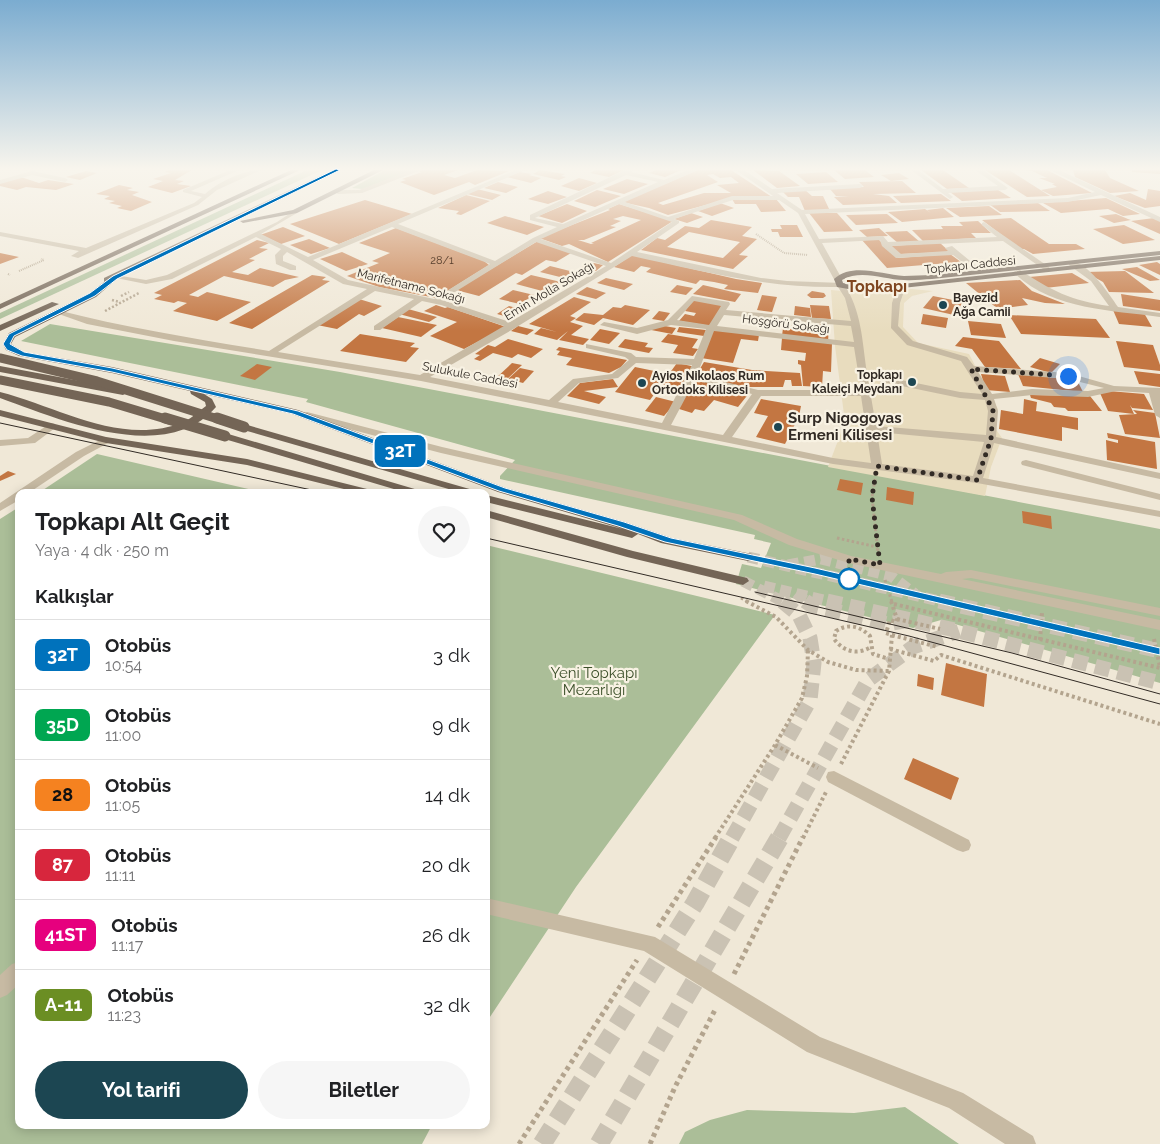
<!DOCTYPE html>
<html lang="tr">
<meta charset="utf-8">
<style>
body{margin:0;font-family:Raleway,sans-serif;background:#f6f6f6;color:#202124;height:100vh;display:flex;flex-direction:column;font-size:19px;white-space:nowrap}
*{box-sizing:border-box;margin:0}
p{font-size:16px;color:#757577}
.icon{flex:none;width:28px;height:28px;fill:none;stroke:currentColor;stroke-width:2;stroke-linecap:round;stroke-linejoin:round}
.map{position:relative;flex:1;overflow:hidden}
.sheet{position:absolute;left:15px;top:489px;width:475px;height:640px;display:flex;flex-direction:column;background:#fff;border-radius:10px;box-shadow:0 2px 12px #0003}
.sheet>*{flex:none}
.badge{padding:0 10px;border-radius:8px;font-size:18px;line-height:32px}
.you{position:absolute;width:25px;height:25px;margin:-12px;border:4px solid #fff;border-radius:50%;background:#1a73e8;box-shadow:0 0 0 8px #1a73e833}
.map>.badge{position:absolute;translate:-50% -50%;box-shadow:0 0 0 2px #fff}
h2{padding:0 20px;font-size:19px;line-height:45px}
.round{display:grid;place-items:center;flex:none;width:52px;height:52px;border-radius:26px;background:#f6f6f6}
.summary{display:flex;align-items:center;justify-content:space-between;height:85px;padding:0 20px}
h1{font-size:24px;font-weight:700;line-height:38px}
.primary-button{display:flex;gap:10px;margin-top:auto;padding:10px 20px}
.primary-button a{flex:1;height:58px;border-radius:30px;background:#1c4652;color:#fff;font-size:20px;font-weight:700;line-height:58px;text-align:center}
.primary-button a+a{background:#f6f6f6;color:#202124}
ul{padding:0;list-style:none}
li{display:flex;align-items:center;gap:15px;height:70px;padding:0 20px;border-top:1px solid #e0e0e0}
li div{flex:1}
li b{display:block;font-size:19px}
li em{font-style:normal}
li .badge{min-width:55px;font-weight:700;text-align:center}
.map>svg:first-child{display:block}
</style>
<div class="map">
<svg width="1160" height="1144" viewBox="0 0 1160 1144">
<rect width="100%" height="100%" fill="#f0e8d7"/>
<g fill="#abbe98">
<polygon points="307,170 322,170 0,319 0,313"/>
<polygon points="385,170 410,171 363,189 352,188"/>
<polygon points="50,324 340,372 1160,529 1160,683 941,620 913,628 736,584 742,564 761,568 771,543 754,539 755,535 500,479 500,476 515,460 306,402 308,399 21,341"/>
<polygon points="97,454 261,492 40,492"/>
<polygon points="19,507 19,1125 432,1125 422,1144 0,1144 0,519"/>
<polygon points="486,545 775,615 576,887 486,1023"/>
<polygon points="905,1107 959,1144 679,1144 685,1132 710,1120 747,1110 854,1113"/>
</g>
<polygon fill="#e8dcbe" points="911,289 933,291 912,296 904,303 903,327 918,343 969,354 998,409 995,428 1002,438 991,467 985,496 828,467 845,422 835,346 831,290 865,293"/>
<g fill="#c37642" fill-rule="evenodd">
<polygon points="169,170 192,170 175,180 184,181 177,184 191,186 172,193 148,187 163,181 153,179 171,173 165,172"/>
<polygon points="422,170 458,170 444,175 455,178 477,170 509,171 475,185 469,182 434,195 400,182 406,180 402,179 422,172 419,172"/>
<polygon points="540,170 565,174 561,176 566,177 559,180 533,174"/>
<polygon points="595,170 624,170 609,177 590,173"/>
<polygon points="656,170 681,170 665,177 649,173"/>
<path d="M698 170H731L772 197H736L668 215 649 208 622 202ZM713 174 720 178 731 177 739 183 717 185 731 193H704L663 205 658 203 718 182 707 175Z"/>
<polygon points="753,170 779,171 800,186 777,188"/>
<polygon points="834,170 865,170 874,177 845,179"/>
<polygon points="921,170 943,170 969,188 947,189"/>
<polygon points="985,170 1009,170 1050,196 1027,197"/>
<polygon points="1024,170 1047,170 1092,193 1053,196 1041,190 1057,187 1052,184 1055,184 1039,178 1047,178 1032,171"/>
<polygon points="1073,170 1105,170 1110,178 1139,191 1110,193 1075,177"/>
<polygon points="1132,170 1160,170 1160,174 1132,172"/>
<polygon points="86,171 97,173 80,180 66,177"/>
<polygon points="519,172 532,174 529,175 541,178 531,183 507,177"/>
<polygon points="826,172 838,182 808,184 796,174"/>
<polygon points="899,173 909,179 891,181 881,175"/>
<polygon points="21,177 39,183 48,180 74,184 56,190 26,187 17,190 0,186 0,183"/>
<polygon points="579,178 597,183 579,191 561,186"/>
<polygon points="627,179 648,184 624,194 603,189"/>
<polygon points="902,181 916,193 873,194 889,196 897,203 843,205 834,197 849,196 836,196 829,188 864,187 859,182"/>
<polygon points="498,182 518,187 506,193 484,188"/>
<polygon points="119,185 133,188 127,190 139,192 132,195 152,202 131,211 117,208 122,206 109,203 115,201 104,199 110,196 96,194"/>
<polygon points="477,189 501,195 492,200 467,194"/>
<polygon points="1148,189 1160,191 1160,206 1145,208 1114,196 1130,193 1146,200"/>
<polygon points="597,190 621,196 595,207 574,201"/>
<polygon points="805,190 812,196 823,196 830,211 805,211 799,197 788,197 783,192"/>
<polygon points="998,190 1011,198 962,201 950,192"/>
<polygon points="548,191 567,197 548,204 528,199"/>
<polygon points="941,194 951,201 901,203 893,196"/>
<polygon points="466,195 490,201 461,215 456,214 459,211 438,208"/>
<polygon points="1106,198 1140,214 1123,216 1108,209 1061,213 1043,203"/>
<polygon points="732,199 776,199 786,211 761,212 756,204 735,204"/>
<polygon points="365,200 412,214 339,244 290,224"/>
<polygon points="720,203 734,208 712,216 698,211"/>
<polygon points="1038,203 1050,211 1000,212 989,204"/>
<polygon points="567,204 587,211 562,223 538,216"/>
<path d="M619 204 673 221 608 262 569 244 562 246 539 238 610 210 608 209ZM623 216 641 220 591 243H594L591 244 578 240H584L616 227 610 226 621 221 613 219Z"/>
<polygon points="989,206 1002,215 960,217 946,208"/>
<polygon points="943,208 954,217 902,222 888,212 925,209 931,213 927,210"/>
<polygon points="691,213 703,217 687,223 674,219"/>
<polygon points="809,213 837,213 853,231 824,232"/>
<polygon points="887,214 898,223 856,225 846,215"/>
<polygon points="1116,214 1128,219 1131,220 1114,223 1099,216"/>
<polygon points="505,216 544,227 527,235 487,223"/>
<polygon points="1011,218 1049,244 1076,244 1085,249 1033,254 1024,249 1020,249 982,220"/>
<polygon points="1154,218 1160,221 1160,234 1131,221"/>
<path d="M711 220 752 227 742 236 757 239 739 255 748 256 733 269 641 250 657 238 665 240 685 226 699 228ZM689 232 740 242 723 258 667 247Z"/>
<polygon points="978,221 991,233 971,233 976,238 923,241 912,230 943,229 941,226 963,226 959,222"/>
<polygon points="780,225 797,225 803,237 780,237 778,232 772,232 771,229 782,229"/>
<polygon points="1124,225 1155,240 1123,244 1093,229"/>
<polygon points="283,227 305,236 281,244 260,235"/>
<polygon points="396,228 484,261 489,265 436,298 379,287 347,276 379,263 372,261 390,253 359,243"/>
<polygon points="879,228 888,236 867,237 859,230"/>
<polygon points="907,231 920,242 898,243 885,232"/>
<polygon points="309,239 330,248 311,254 290,245"/>
<polygon points="861,239 878,239 898,258 950,254 961,262 887,268"/>
<polygon points="257,240 269,243 259,248 268,249 249,259 255,260 232,272 248,275 260,268 299,277 285,280 273,287 224,276 189,295 198,297 207,292 251,302 217,321 173,311 187,303 178,301 174,303 154,299 162,295 154,293"/>
<polygon points="538,241 571,253 556,262 546,260 522,275 516,273 479,296 456,290"/>
<polygon points="940,243 950,252 899,254 890,246"/>
<polygon points="342,252 368,264 346,271 320,259"/>
<polygon points="0,253 19,257 0,264"/>
<polygon points="632,255 736,279 762,283 758,293 724,289 728,285 714,282 700,280 696,284 646,272 651,268 641,266 634,272 614,267"/>
<polygon points="589,262 603,265 596,271 581,268"/>
<polygon points="1157,262 1160,264 1160,275 1139,265"/>
<polygon points="550,266 574,272 564,278 540,272"/>
<polygon points="1137,267 1160,280 1150,281 1122,269"/>
<polygon points="1125,271 1154,293 1109,292 1103,282 1085,272"/>
<polygon points="1072,273 1089,283 1045,288 1029,277"/>
<polygon points="312,275 326,277 322,280 330,281 252,329 229,323"/>
<polygon points="531,275 561,282 546,292 516,284"/>
<polygon points="606,278 633,284 624,290 597,283"/>
<polygon points="1020,280 1032,291 1065,304 1045,303 1022,298 1028,305 998,309 966,283"/>
<polygon points="677,285 693,288 686,295 670,292"/>
<polygon points="703,285 716,288 741,294 735,302 693,294"/>
<polygon points="587,287 606,293 596,299 576,294"/>
<polygon points="513,290 534,295 520,304 499,299"/>
<polygon points="812,291 824,293 826,296 823,298 811,298 807,295"/>
<polygon points="1121,294 1160,300 1160,311 1123,306"/>
<polygon points="762,295 777,297 772,312 757,310"/>
<polygon points="933,296 963,302 954,315 923,308"/>
<polygon points="574,297 591,302 570,316 576,318 570,322 583,326 571,335 589,339 583,345 559,340 568,331 557,340 534,334 541,328 557,332 529,324"/>
<polygon points="359,299 382,306 364,316 359,314 337,329 317,325"/>
<polygon points="694,299 724,304 711,326 679,321 685,314 694,316 696,313 685,311"/>
<polygon points="436,305 445,308 448,307 506,327 464,349 430,336 457,322 424,311"/>
<polygon points="625,305 650,310 633,325 603,318 594,325 575,320 584,313 603,315 613,307 621,308"/>
<polygon points="810,305 829,306 831,319 812,318"/>
<polygon points="509,306 524,310 512,318 497,314"/>
<polygon points="795,306 810,308 811,317 794,315"/>
<polygon points="408,309 437,317 429,322 399,314"/>
<polygon points="1113,310 1144,313 1152,327 1119,324"/>
<polygon points="659,311 670,313 664,321 652,319"/>
<polygon points="923,314 948,318 946,328 921,324"/>
<polygon points="1009,315 1096,319 1110,338 1021,334"/>
<polygon points="398,317 437,325 421,337 382,328"/>
<polygon points="793,321 829,325 828,342 782,336 783,328 791,329"/>
<polygon points="968,321 1001,324 1006,338 971,335"/>
<polygon points="659,325 676,328 672,334 646,329"/>
<polygon points="518,326 534,330 527,335 511,331"/>
<polygon points="679,327 706,330 704,336 677,332"/>
<polygon points="711,328 759,335 758,341 741,339 733,363 701,358"/>
<polygon points="600,329 620,333 609,344 590,340"/>
<polygon points="360,334 415,343 410,347 419,348 406,362 340,351"/>
<polygon points="668,334 698,339 692,348 698,349 693,356 673,353 678,345 661,342"/>
<polygon points="963,337 999,341 1021,369 985,367 972,349 955,346"/>
<polygon points="782,338 832,343 831,372 823,371 822,387 803,386 801,365 798,364 798,360 805,361 806,353 781,350"/>
<polygon points="508,339 543,349 531,358 518,354 512,358 493,353 480,361 474,359 480,355 475,354 488,345 495,347"/>
<polygon points="625,339 648,343 645,347 653,348 649,353 618,347"/>
<polygon points="1116,341 1153,345 1160,365 1160,371 1124,367"/>
<polygon points="559,347 627,360 621,367 609,373 566,365 572,358 557,355 560,351 556,350"/>
<polygon points="1040,358 1060,364 1051,373 1030,367"/>
<polygon points="704,362 752,370 800,373 802,386 792,386 791,380 785,380 783,387 744,387 695,377"/>
<polygon points="512,363 522,365 505,381 495,379"/>
<polygon points="677,363 696,367 678,393 658,389 650,400 615,392 635,367 669,374"/>
<polygon points="257,364 272,367 255,380 240,376"/>
<polygon points="520,368 534,371 523,383 508,379"/>
<polygon points="1134,371 1160,374 1160,387 1139,384"/>
<polygon points="981,374 1005,376 1010,392 986,390"/>
<polygon points="1018,374 1077,380 1083,392 1023,386"/>
<polygon points="613,379 618,387 584,391 606,397 599,404 567,396 580,383"/>
<polygon points="699,379 750,392 738,407 714,400 704,411 695,409 692,413 676,408"/>
<polygon points="1109,391 1144,394 1153,410 1132,408 1130,405 1134,414 1108,411 1100,393"/>
<polygon points="1030,395 1090,396 1102,411 1068,411 1065,408 1054,407 1051,403 1031,398"/>
<polygon points="656,397 676,402 664,416 645,411"/>
<polygon points="761,399 801,406 799,416 785,444 756,437 768,416 754,413"/>
<polygon points="1024,399 1037,402 1036,411 1078,418 1078,430 1062,427 1062,441 999,429 1001,410 1023,414"/>
<polygon points="1133,410 1155,413 1160,438 1125,434 1119,415 1137,414"/>
<polygon points="1107,433 1155,442 1157,469 1107,460 1106,440 1118,443 1118,440 1108,438"/>
<polygon points="8,471 16,474 0,481 0,476"/>
<polygon points="840,479 863,483 861,495 837,490"/>
<polygon points="887,487 914,492 913,505 886,500"/>
<polygon points="1022,511 1051,516 1052,529 1023,523"/>
<polygon points="946,663 987,674 984,707 941,695"/>
<polygon points="918,674 934,678 933,690 917,686"/>
<polygon points="913,758 959,778 951,800 904,779"/>
</g>
<g fill="none" stroke-linecap="round" stroke-linejoin="round">
<g stroke="#cac2b3" stroke-width="11" stroke-dasharray="11 5.5" stroke-linecap="butt">
<polyline points="788,565 821,559 891,576 915,594"/>
<polyline points="796,593 807,602"/>
</g>
<polyline stroke="#cac2b3" stroke-width="15" stroke-dasharray="15 8" stroke-linecap="butt" points="805,601 811,605 887,624 911,620"/>
<g stroke="#cac2b3" stroke-width="11" stroke-dasharray="11 5.5" stroke-linecap="butt">
<polyline points="748,557 944,602"/>
<polyline points="743,581 784,602"/>
<polyline points="764,586 832,602"/>
</g>
<g stroke="#cac2b3" stroke-width="15" stroke-dasharray="15 8" stroke-linecap="butt">
<polyline points="827,601 959,631 1160,683"/>
<polyline points="939,601 1160,651"/>
<polyline points="732,838 810,700 814,663 810,638 799,615 782,601"/>
<polyline points="779,838 868,680 913,647 959,631"/>
</g>
<g stroke="#cac2b3" stroke-width="19" stroke-dasharray="19 9" stroke-linecap="butt">
<polyline points="542,1144 695,903 732,837"/>
<polyline points="599,1144 780,837"/>
</g>
<g stroke="#b3a48e" stroke-width="2" stroke-dasharray="1 1" stroke-linecap="butt">
<polyline points="756,234 784,253 808,255"/>
<polyline points="19,271 44,260 41,259"/>
<polyline points="8,274 10,275"/>
</g>
<g stroke="#b3a48e" stroke-width="2.5" stroke-dasharray="2 2" stroke-linecap="butt">
<polyline points="121,296 129,292"/>
<polyline points="112,300 120,302"/>
<polyline points="105,311 139,293"/>
</g>
<g stroke="#b3a48e" stroke-width="3" stroke-dasharray="2.5 2.5" stroke-linecap="butt">
<polyline points="875,479 872,497 878,552"/>
<polyline points="837,538 877,547"/>
<polyline points="885,580 892,602"/>
<polyline points="741,598 748,602"/>
</g>
<g stroke="#b3a48e" stroke-width="4" stroke-dasharray="3 3" stroke-linecap="butt">
<polyline points="746,601 776,617 808,650 828,662 856,670 889,671"/>
<polyline points="894,604 1160,668"/>
<polyline points="897,619 940,629"/>
<polyline points="892,635 938,647"/>
<polyline points="1154,639 1160,667"/>
<polyline points="1040,640 1042,613"/>
<path d="M869 648C856 655 843 651 834 639L836 631C848 623 860 626 870 636L873 654 889 659"/>
<polyline points="890,649 934,661 941,655 1160,724"/>
<polyline points="775,745 818,768"/>
<polyline points="841,764 889,671 892,635 886,633 890,620 896,622 897,619 891,601"/>
<polyline points="715,838 775,745 802,698 807,676 808,650"/>
<polyline points="803,838 826,792"/>
</g>
<g stroke="#b3a48e" stroke-width="5" stroke-dasharray="4 4" stroke-linecap="butt">
<polyline points="658,927 716,837"/>
<polyline points="734,974 803,837"/>
<polyline points="519,1144 637,960"/>
<polyline points="650,1144 675,1087 716,1008"/>
</g>
<g fill="#c7baa3" fill-rule="evenodd">
<path d="M230 170H239L191 191 205 194C218 182 244 170 261 170L217 190 198 205 78 258 71 256 79 251 0 236V232L86 248 194 203 202 197 183 192V190Z"/>
<polygon points="411,170 421,170 362,193 338,194 335,192 338,190 359,190"/>
<path d="M516 170H525L398 224 495 261 533 238 557 227 530 220V215L625 170H634L631 172 664 180 688 170H698L625 202 668 217 732 196H773L736 170H744L772 189 860 184 863 186 860 188 777 193 802 210 1068 198 1095 192 1050 170H1059L1160 217V222L1101 195 1068 202 805 214 819 239 883 236 888 242 997 237 982 225V223L984 222 1049 267 1050 269 1046 271 1003 241 892 246 901 254 948 251 945 248 952 246 981 270V274H978L953 255 896 258 882 246 880 240 822 243 842 279 835 281 798 213 779 200H733L674 219 679 221V223L637 252 761 278 787 281 843 283C862 310 862 341 867 373L960 392 982 394 961 361 907 345 891 328 892 303 898 285 902 283 906 285 900 303 898 326 913 341 967 357 974 366 1068 373 1114 386 1160 388V418L1155 415 1149 393 1116 391 1088 397 1032 395 994 399 998 411 996 437 1160 473V479L994 443 983 478 1160 511V517L977 483 833 464 421 381 174 341 87 324 53 312 57 310C127 328 197 339 269 351L367 289 343 284 287 252 283 256V261L296 266V270H290L276 264 275 255 281 249 256 237 172 279 146 284 111 277 115 275 146 280 167 275 277 222 295 210 297 211V213L261 234 308 257ZM626 175 658 182 563 224 535 218ZM619 204 672 222 611 263 541 239ZM392 227 490 264 434 299 348 280 313 260ZM536 242 606 266 510 322 442 300ZM632 256C700 271 767 288 838 287L845 298 851 321 726 310 730 304 729 302 692 296 668 320 637 328 604 322 600 325 637 334 671 325 706 329 694 359 636 357 631 353 586 344V348L625 357 629 360 612 374 573 379 549 400 430 377 515 328ZM375 291 414 299 374 326V330H380L422 301 441 305 504 326 420 375 278 352ZM694 301 721 306 709 325 677 320ZM724 315 851 326 854 342 717 326ZM714 331 854 347 861 390H758L697 375ZM636 363 692 365 662 423 558 402 579 383 618 378ZM978 372 1068 379 1104 388 1088 391 1032 389 992 394ZM868 379 960 398 985 400 988 411 986 435 876 426ZM695 380 752 394 723 435 671 425ZM761 396H861L871 463 833 458 732 437ZM877 432 984 442 973 476 882 464Z"/>
<polygon points="911,170 918,170 943,189 998,186 975,170 983,170 1008,188 1005,190 948,193 953,197 950,199"/>
<polygon points="32,171 65,178 68,180 65,182 32,175 0,184 0,180"/>
<path d="M1069 261C1087 260 1109 294 1118 307L1160 313V317C1110 310 1052 310 1013 272L1020 270C1050 290 1072 301 1109 306L1091 281 1069 265Z"/>
<polygon points="307,412 442,447 742,515 797,539 851,556 941,574 946,572 971,570 1160,608 1160,616 971,578 962,579 1160,620 1160,630 849,563 789,545 734,520 441,453 303,417 303,413"/>
<polygon points="51,423 55,424 55,428 35,443 0,446 0,440 28,438"/>
<polygon points="106,437 111,440 110,442 84,456 30,492 19,492 19,500 0,511 0,503 76,452"/>
<polygon points="1026,460 1160,494 1160,500 1022,465 1021,463 1022,461"/>
<polygon points="834,771 969,840 971,845 969,850 963,852 957,850 828,782 826,777 828,772"/>
<polygon points="486,898 655,937 820,1037 963,1093 1033,1136 1036,1144 1005,1144 949,1108 807,1052 644,951 486,914"/>
<polygon points="19,962 19,984 7,995 0,998 0,975 12,964"/>
</g>
<g fill="#746556" fill-rule="evenodd">
<polygon points="291,170 300,170 0,309 0,304"/>
<path d="M332 170H341L119 277 96 297 15 337 11 344 24 352 112 367 298 410 506 488 625 522 672 538 752 554 754 557 752 560 748 561 661 543 638 534 632 538 486 502V495L623 529 498 492 292 414 204 394 212 399 216 407C165 466 59 419 0 398V392C59 407 121 447 184 422 192 418 199 411 206 406L205 402 191 394 190 391 112 373 19 356 6 350 3 344 9 333 90 293 104 282V278Z"/>
<polygon points="374,170 383,170 297,213 243,223 240,221 293,210"/>
<path d="M1160 251V255L932 279C923 279 913 281 904 280 884 280 862 269 842 280L843 283 865 288 1160 256V260L865 292 837 287 834 279C853 262 882 275 904 276 913 276 923 275 932 275Z"/>
<polygon points="52,302 59,304 0,331 0,325"/>
<polygon points="0,366 123,389 128,392 123,395 0,372"/>
<polygon points="0,410 106,437 247,459 371,490 373,492 356,492 247,465 106,443 0,416"/>
<polygon points="244,424 473,490 475,492 459,492 240,429 239,427"/>
<polygon points="225,433 418,490 420,492 404,492 221,438 221,434"/>
<polygon points="486,510 633,551 747,578 749,581 743,585 627,557 486,517"/>
</g>
<g stroke="#322b25" stroke-width="1">
<polyline points="0,423 321,492"/>
<polyline points="486,538 909,636 1160,704"/>
<polyline points="755,592 1012,653 1160,694"/>
</g>
<g stroke="#746556" stroke-width="9">
<polyline points="0,358 97,381 221,420"/>
<polyline points="0,380 109,402 169,420"/>
</g>
<g stroke="#746556" stroke-width="11">
<polyline points="165,418 225,436"/>
<polyline points="217,418 244,427"/>
</g>
</g>
<linearGradient id="sky" x2="0" y2="1"><stop stop-color="#7bacd0"/><stop offset="0.51" stop-color="#f8f5ed"/><stop offset="1" stop-color="#f8f5ed" stop-opacity="0"/></linearGradient>
<rect width="1160" height="331" fill="url(#sky)"/>
<polygon fill="#0072bc" stroke="#fff" points="336,169 340,170 117,279 95,296 14,336 10,344 24,352 112,368 298,411 505,488 624,522 671,538 815,568 1160,648 1160,655 815,574 665,542 618,526 499,491 293,414 112,372 22,356 7,350 3,344 9,334 90,293 113,276"/>
<g fill="none" stroke-linecap="round" stroke-linejoin="round">
<polyline stroke="#322b25" stroke-width="5" stroke-dasharray="0 9" points="849,579 849,559 880,565 872,497 877,466 977,480 991,439 993,410 971,369 1068,376"/>
</g>
<g fill="#1c4652" stroke="#f8f2e3" stroke-width="2">
<circle cx="943" cy="305" r="5"/>
<circle cx="912" cy="382" r="5"/>
<circle cx="642" cy="383" r="5"/>
<circle cx="778" cy="427" r="5"/>
</g>
<circle fill="#fff" stroke="#0072bc" stroke-width="2.5" cx="849" cy="579" r="10"/>
<g text-anchor="middle" dominant-baseline="central" stroke-width="4.5" stroke-linejoin="round" paint-order="stroke">
<g font-size="11" fill="#563e2c">
<text x="442" y="260">28/1</text>
</g>
<g font-size="12" fill="#322b25" stroke="#f8f2e3">
<text transform="translate(970 265) rotate(-6)">Topkapı Caddesi</text>
<text transform="translate(411 286) rotate(14)">Marifetname Sokağı</text>
<text transform="translate(549 291) rotate(-31)">Emin Molla Sokağı</text>
<text transform="translate(786 324) rotate(7)">Hoşgörü Sokağı</text>
<text transform="translate(470 375) rotate(11)">Sulukule Caddesi</text>
</g>
<g font-size="12" font-weight="bold" fill="#322b25" stroke="#f8f2e3" text-anchor="start">
<text x="953" y="298">Bayezid<tspan x="953" dy="14">Ağa Camii</tspan></text>
<text x="902" y="375" text-anchor="end">Topkapı<tspan x="902" dy="14">Kaleiçi Meydanı</tspan></text>
<text x="652" y="376">Ayios Nikolaos Rum<tspan x="652" dy="14">Ortodoks Kilisesi</tspan></text>
</g>
<g font-size="15" font-weight="bold" fill="#322b25" stroke="#f8f2e3" text-anchor="start">
<text x="788" y="418">Surp Nigogoyas<tspan x="788" dy="17">Ermeni Kilisesi</tspan></text>
</g>
<g font-size="15" fill="#3c502a" stroke="#f8f2e3">
<text x="594" y="673">Yeni Topkapı<tspan x="594" dy="17">Mezarlığı</tspan></text>
</g>
<g font-size="16" font-weight="bold" fill="#7f4620" stroke="#f8f2e3">
<text x="877" y="286">Topkapı</text>
</g>
</g>
</svg>
<div class="you" style="left:1068px;top:376px"></div>
<b class="badge" style="left:400px;top:451px;background:#0072bc;color:#fff">32T</b>
<section class="sheet">
<div class="summary"><div><h1>Topkapı Alt Geçit</h1><p>Yaya · 4 dk · 250 m</p></div><a class="round"><svg class="icon" aria-label="heart" viewBox="0 0 24 24"><path d="M12 20l-8-8c-3-5 5-10 8-4 3-6 11-1 8 4z"/></svg></a></div>
<h2>Kalkışlar</h2>
<ul>
<li><span class="badge" style="background:#0072bc;color:#fff">32T</span><div><b>Otobüs</b><p>10:54</p></div><em>3 dk</em></li>
<li><span class="badge" style="background:#00a651;color:#fff">35D</span><div><b>Otobüs</b><p>11:00</p></div><em>9 dk</em></li>
<li><span class="badge" style="background:#f58220;color:#111">28</span><div><b>Otobüs</b><p>11:05</p></div><em>14 dk</em></li>
<li><span class="badge" style="background:#d7263d;color:#fff">87</span><div><b>Otobüs</b><p>11:11</p></div><em>20 dk</em></li>
<li><span class="badge" style="background:#e6007e;color:#fff">41ST</span><div><b>Otobüs</b><p>11:17</p></div><em>26 dk</em></li>
<li><span class="badge" style="background:#6b8e23;color:#fff">A-11</span><div><b>Otobüs</b><p>11:23</p></div><em>32 dk</em></li>
</ul>
<div class="primary-button"><a>Yol tarifi</a><a>Biletler</a></div>
</section>
</div>
